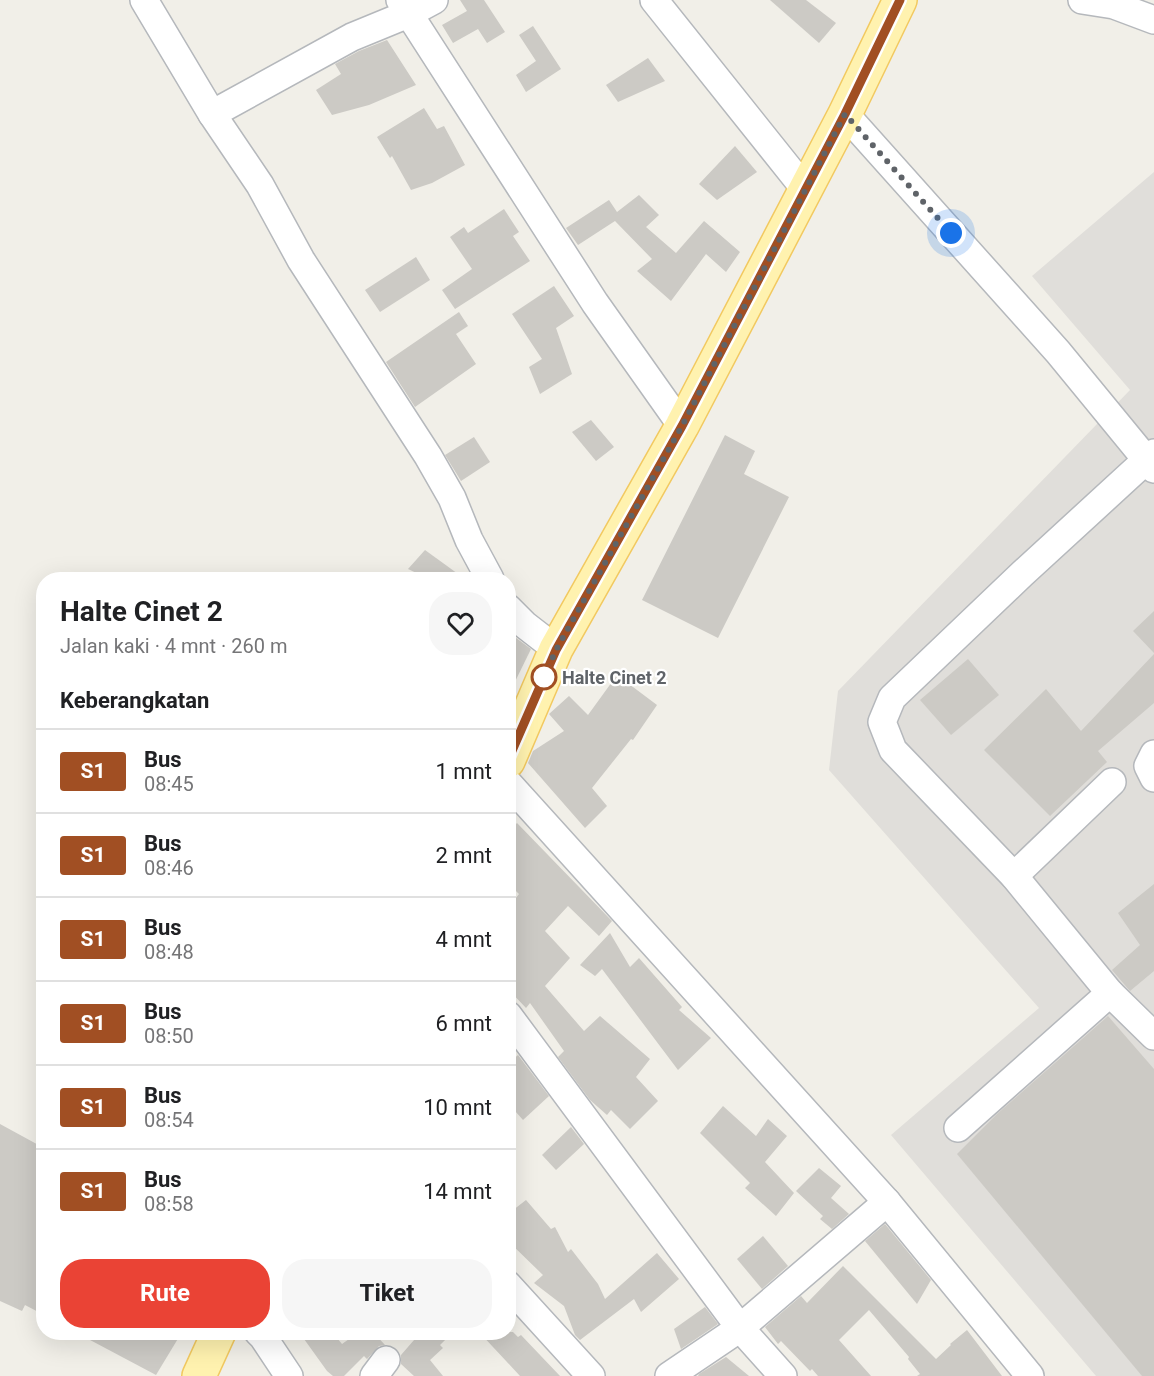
<!DOCTYPE html>
<html lang="id">
<meta charset="utf-8">
<style>
body{margin:0;font-family:Roboto,sans-serif;background:#f6f6f6;color:#202124;height:100vh;display:flex;flex-direction:column;font-size:22px;white-space:nowrap}
*{box-sizing:border-box;margin:0}
p{font-size:20px;color:#757577}
.icon{flex:none;width:33px;height:33px;fill:none;stroke:currentColor;stroke-width:2;stroke-linecap:round;stroke-linejoin:round}
.map{position:relative;flex:1;overflow:hidden}
.panel{position:absolute;left:36px;top:572px;width:480px;height:768px;display:flex;flex-direction:column;background:#fff;border-radius:24px;box-shadow:0 6px 24px #0002}
.panel>*{flex:none}
.badge{padding:0 12px;border-radius:4px;font-size:21px;line-height:39px}
.you{position:absolute;width:30px;height:30px;margin:-15px;border:4px solid #fff;border-radius:50%;background:#1a73e8;box-shadow:0 0 0 9px #1a73e833}
.map>.badge{position:absolute;translate:-50% -50%;box-shadow:0 0 0 3px #fff}
h2{padding:0 24px;font-size:22px;line-height:54px}
.round{display:grid;place-items:center;flex:none;width:63px;height:63px;border-radius:24px;background:#f6f6f6}
.overview{display:flex;align-items:center;justify-content:space-between;height:102px;padding:0 24px}
h1{font-size:28px;font-weight:700;line-height:45px}
.action{display:flex;gap:12px;margin-top:auto;padding:12px 24px}
.action a{flex:1;height:69px;border-radius:24px;background:#ea4335;color:#fff;font-size:24px;font-weight:700;line-height:69px;text-align:center}
.action a+a{background:#f6f6f6;color:#202124}
ul{padding:0;list-style:none}
li{display:flex;align-items:center;gap:18px;height:84px;padding:0 24px;border-top:2px solid #e0e0e0}
li div{flex:1}
li b{display:block;font-size:22px}
li em{font-style:normal}
li .badge{min-width:66px;font-weight:700;text-align:center}
.map>svg:first-child{display:block}
</style>
<div class="map">
<svg width="1154" height="1376" viewBox="0 0 1154 1376">
<rect width="100%" height="100%" fill="#f1efe8"/>
<polygon fill="#e0deda" points="1154,172 1154,1376 1096,1376 891,1135 1039,1008 829,770 838,691 1130,390 1032,276"/>
<g fill="#cccac5">
<polygon points="460,0 484,0 505,32 487,43 478,29 453,43 442,25 467,11"/>
<polygon points="770,0 806,0 836,23 819,43"/>
<polygon points="533,26 561,69 526,92 516,75 536,61 519,35"/>
<polygon points="387,40 416,85 369,105 332,115 316,90 341,74 335,64 359,51"/>
<polygon points="648,58 665,81 618,102 606,85"/>
<polygon points="424,108 437,129 444,126 465,165 432,183 411,190 392,156 390,158 377,137"/>
<polygon points="735,146 757,172 717,200 699,184"/>
<polygon points="639,195 659,215 646,227 676,253 704,221 740,252 726,272 706,254 671,301 637,271 652,259 615,221 578,245 566,228 609,200 617,212"/>
<polygon points="504,209 519,232 513,236 530,261 455,309 442,290 472,269 450,237 464,227 468,233"/>
<polygon points="416,257 430,280 380,312 365,290"/>
<polygon points="554,286 574,316 556,328 572,374 540,394 529,367 542,359 512,314"/>
<polygon points="459,312 468,326 456,334 476,364 415,407 386,362"/>
<polygon points="591,420 614,447 596,461 572,432"/>
<polygon points="725,435 755,451 744,474 789,497 718,638 642,600"/>
<polygon points="474,437 490,462 461,481 445,455"/>
<polygon points="425,550 465,579 429,579 408,569"/>
<polygon points="1154,611 1154,653 1133,631"/>
<polygon points="508,632 531,649 508,696"/>
<polygon points="1154,654 1154,703 1098,751 1107,762 1050,816 984,750 1046,689 1081,731"/>
<polygon points="968,659 999,695 951,735 920,700"/>
<polygon points="617,675 657,705 633,740 631,739 592,788 607,806 585,828 528,763 533,751 564,731 549,714 569,696 588,715"/>
<polygon points="517,823 612,921 599,936 568,906 545,931 570,958 545,986 584,1031 600,1016 650,1059 636,1077 658,1101 630,1129 611,1110 607,1115 590,1100 558,1057 564,1051 530,1003 526,1008 508,989 508,908 519,894 508,883 508,832"/>
<polygon points="1154,884 1154,971 1130,991 1112,970 1140,945 1118,913"/>
<polygon points="610,933 630,967 639,958 682,1007 679,1010 711,1038 678,1070 602,969 595,976 580,965"/>
<polygon points="1108,1016 1154,1069 1154,1376 1142,1376 957,1154 997,1114"/>
<polygon points="518,1055 549,1096 523,1120 508,1103 508,1064"/>
<polygon points="723,1106 756,1136 768,1119 787,1136 765,1162 794,1193 776,1216 745,1188 750,1183 700,1133"/>
<polygon points="0,1124 44,1148 44,1315 25,1305 22,1311 0,1301"/>
<polygon points="571,1127 584,1144 556,1170 542,1155"/>
<polygon points="819,1168 841,1186 831,1198 849,1214 832,1229 820,1219 823,1216 796,1191"/>
<polygon points="526,1200 551,1229 555,1227 568,1252 571,1249 598,1284 605,1299 657,1253 679,1279 641,1312 634,1299 580,1340 575,1335 564,1306 534,1283 543,1275 508,1241 508,1214"/>
<polygon points="885,1224 931,1280 917,1304 865,1241"/>
<polygon points="763,1236 788,1266 762,1289 737,1259"/>
<polygon points="843,1266 936,1359 951,1345 950,1344 967,1330 1002,1376 917,1376 920,1374 908,1359 909,1357 869,1310 839,1340 871,1376 818,1376 812,1369 810,1371 781,1341 778,1344 765,1327 801,1296 807,1303"/>
<polygon points="705,1307 718,1324 681,1349 674,1329"/>
<polygon points="75,1332 182,1332 156,1375"/>
<polygon points="299,1332 332,1332 342,1344 359,1332 373,1332 385,1345 379,1346 367,1359 364,1356 344,1376 333,1376 327,1371"/>
<polygon points="421,1332 453,1332 440,1345 443,1348 430,1360 443,1376 414,1376 401,1364 401,1355"/>
<polygon points="479,1332 513,1332 518,1337 521,1335 560,1376 520,1376"/>
<polygon points="726,1357 749,1376 698,1376 699,1374"/>
</g>
<g fill="none" stroke-linecap="round" stroke-linejoin="round">
<g stroke="#b5b8bc" stroke-width="30">
<g id="minor">
<polyline points="144,0 212,114 260,185 301,260 428,456 452,498 469,540 490,579"/>
<polyline points="400,0 595,303 682,426"/>
<polyline points="654,0 805,189"/>
<polyline points="1082,0 1114,5 1154,20"/>
<polyline points="212,114 352,37 408,14 434,0"/>
<polyline points="845,114 1058,352 1154,469"/>
<polyline points="1154,453 1022,574 892,698 882,722 893,750 1014,876 1110,993 1154,1036"/>
<polyline points="508,608 525,625 556,649"/>
<polyline points="1154,754 1148,766 1154,778"/>
<polyline points="508,783 887,1202 1030,1376"/>
<polyline points="1014,876 1112,782"/>
<polyline points="508,1015 740,1328 783,1376"/>
<polyline points="958,1128 1110,993"/>
<polyline points="508,1285 591,1376"/>
<polyline points="258,1332 263,1337 289,1376"/>
<polyline points="374,1376 386,1360"/>
<polyline points="669,1376 740,1328 887,1202"/>
</g>
</g>
<g stroke="#f2c960" stroke-width="36">
<g id="major">
<polyline points="508,761 556,649 682,426 845,114 900,0"/>
<polyline points="199,1376 219,1332"/>
</g>
</g>
<use href="#minor" stroke="#fff" stroke-width="27"/>
<use href="#major" stroke="#fff2af" stroke-width="33"/>
</g>
<g fill="none" stroke-linecap="round" stroke-linejoin="round">
<g stroke="#fff" stroke-width="14">
<polyline id="line" points="508,760 556,650 682,426 845,114 900,0"/>
</g>
<use href="#line" stroke="#a14f23" stroke-width="9"/>
<polyline stroke="#5f6368" stroke-width="6" stroke-dasharray="0 10.8" points="544,677 556,650 682,426 845,114 951,233"/>
</g>
<circle fill="#fff" stroke="#a14f23" stroke-width="3" cx="544" cy="677" r="12"/>
<g text-anchor="middle" dominant-baseline="central" stroke-width="4.5" stroke-linejoin="round" paint-order="stroke">
<g font-size="18" font-weight="bold" fill="#5f6368" stroke="#fff" text-anchor="start">
<text x="562" y="677">Halte Cinet 2</text>
</g>
</g>
</svg>
<div class="you" style="left:951px;top:233px"></div>
<section class="panel">
<div class="overview"><div><h1>Halte Cinet 2</h1><p>Jalan kaki · 4 mnt · 260 m</p></div><a class="round"><svg class="icon" aria-label="heart" viewBox="0 0 24 24"><path d="M12 20l-8-8c-3-5 5-10 8-4 3-6 11-1 8 4z"/></svg></a></div>
<h2>Keberangkatan</h2>
<ul>
<li><span class="badge" style="background:#a14f23;color:#fff">S1</span><div><b>Bus</b><p>08:45</p></div><em>1 mnt</em></li>
<li><span class="badge" style="background:#a14f23;color:#fff">S1</span><div><b>Bus</b><p>08:46</p></div><em>2 mnt</em></li>
<li><span class="badge" style="background:#a14f23;color:#fff">S1</span><div><b>Bus</b><p>08:48</p></div><em>4 mnt</em></li>
<li><span class="badge" style="background:#a14f23;color:#fff">S1</span><div><b>Bus</b><p>08:50</p></div><em>6 mnt</em></li>
<li><span class="badge" style="background:#a14f23;color:#fff">S1</span><div><b>Bus</b><p>08:54</p></div><em>10 mnt</em></li>
<li><span class="badge" style="background:#a14f23;color:#fff">S1</span><div><b>Bus</b><p>08:58</p></div><em>14 mnt</em></li>
</ul>
<div class="action"><a>Rute</a><a>Tiket</a></div>
</section>
</div>
